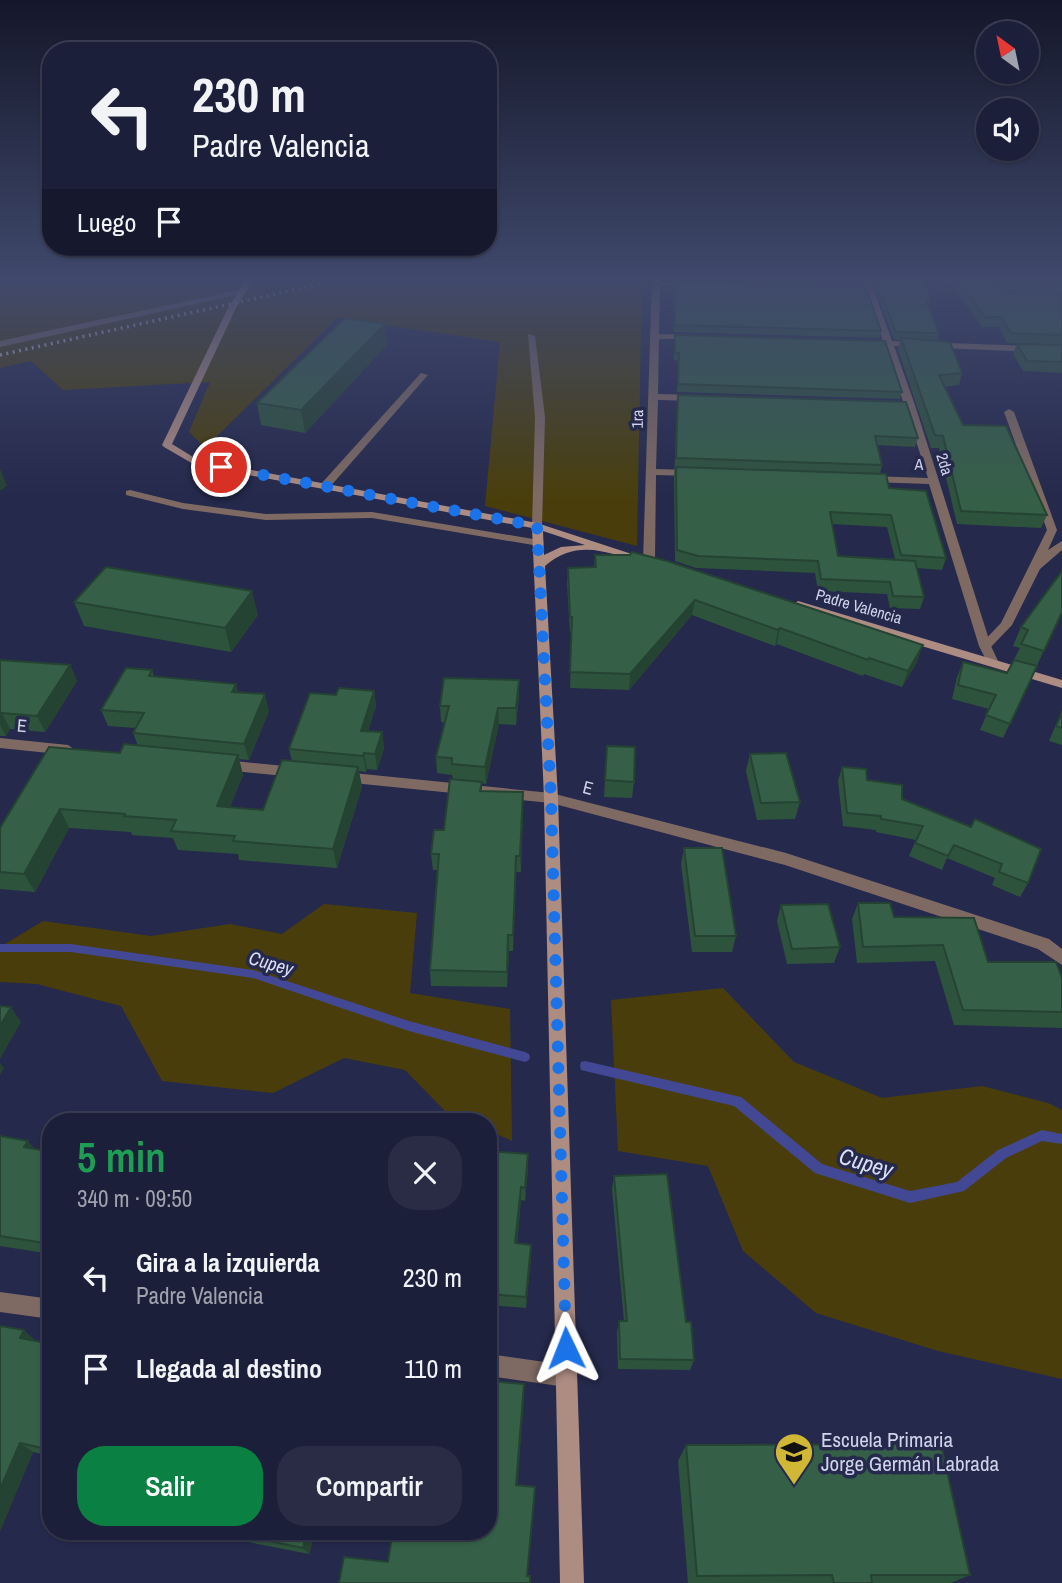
<!DOCTYPE html>
<html lang="es">
<meta charset="utf-8">
<style>
:root{--surface:#1c1f39;--page:#292c44;--text:#f1f3f6;--muted:#a0a2ae;--line:#3a3d53;--accent:#0b8043}
body{margin:0;font-family:"Archivo Narrow",sans-serif;background:var(--page);color:var(--text);height:100vh;display:flex;flex-direction:column;font-size:26px;white-space:nowrap}
*{box-sizing:border-box;margin:0}
p{font-size:23px;color:var(--muted)}
.icon{flex:none;width:38px;height:38px;fill:none;stroke:currentColor;stroke-width:2;stroke-linecap:round;stroke-linejoin:round}
.map{position:relative;flex:1;overflow:hidden}
.sheet{position:absolute;left:42px;top:1113px;width:455px;height:427px;display:flex;flex-direction:column;background:var(--surface);border-radius:28px;box-shadow:0 2px 5px #0004,0 0 0 2px var(--line)}
.sheet>*{flex:none}
.hud{position:absolute;left:42px;top:42px;width:455px;height:214px;border-radius:28px;box-shadow:0 2px 5px #0004,0 0 0 2px var(--line);background:#1c1f39;color:var(--text);overflow:hidden}
.needle{width:46px;rotate:327deg}
.tools{position:absolute;left:976px;top:21px;display:grid;gap:14px}
.tools a{display:grid;place-items:center;width:63px;height:63px;border-radius:50%;background:var(--surface);box-shadow:0 2px 5px #0004,0 0 0 2px var(--line);font-size:35px}
.pin{position:absolute;display:grid;place-items:center;width:60px;height:60px;color:#fff;margin:-30px;border:4px solid #fff;border-radius:50%;box-shadow:0 2px 7px #0007}
.me{position:absolute;width:77px;margin:-38px;rotate:358deg;stroke-linejoin:round;filter:drop-shadow(0 0 5px #0008)}
.turn{display:flex;align-items:center;gap:24px;height:147px;padding:0 35px;font-size:32px}
.turn .icon{width:91px;height:91px;stroke-width:2.5}
.turn b{display:block;font-size:49px;line-height:60px}
.then{display:flex;align-items:center;height:66px;padding:0 35px;background:#0003;gap:14px;font-size:26px}
.round{display:grid;place-items:center;flex:none;width:74px;height:74px;border-radius:28px;background:var(--page)}
.overview{display:flex;align-items:center;justify-content:space-between;height:119px;padding:0 35px}
h1{font-size:42px;font-weight:600;line-height:52px;color:#1e9e55}
.action{display:flex;gap:14px;margin-top:auto;padding:14px 35px}
.action a{flex:1;height:80px;border-radius:28px;background:var(--accent);color:#fff;font-size:28px;font-weight:600;line-height:80px;text-align:center}
.action a+a{background:var(--page);color:var(--text)}
ul{padding:0;list-style:none}
li{display:flex;align-items:center;gap:21px;height:91px;padding:0 35px}
li div{flex:1}
li b{display:block;font-size:26px}
li em{font-style:normal}
.map>svg:first-child{display:block}
.green{fill:#493e0b}
.lines{fill:none;stroke-linecap:round;stroke-linejoin:round}
.stream{fill:#434895;fill-rule:evenodd}
.lane{fill:#7f6a63;fill-rule:evenodd}
.street{fill:#7f6a63;fill-rule:evenodd}
.secondary{fill:#ad8c82;fill-rule:evenodd}
.rail{stroke:#bdc1da;stroke-width:3.5;stroke-dasharray:2 4.5;stroke-linecap:butt}
.wall{fill:#2e533d;fill-rule:evenodd}
.shaded-wall{fill:#254332}
.building{fill:#356047;stroke:#254332;stroke-width:2}
.route{stroke:#1a73e8;stroke-width:12;stroke-dasharray:0 21.6}
.labels{text-anchor:middle;stroke-width:7;stroke-linejoin:round;paint-order:stroke}
.far-street-label{font-size:16px;fill:#d0d4eb;stroke:#25294c}
.street-label{font-size:18px;fill:#d0d4eb;stroke:#25294c}
.water-label{font-size:19px;font-style:italic;fill:#dbdff6;stroke:#25294c}
.near-poi-label{font-size:21px;fill:#d0d4eb;stroke:#25294c;text-anchor:start}
.near-water-label{font-size:23px;font-style:italic;fill:#dbdff6;stroke:#25294c}
</style>
<div class="map">
<svg width="1062" height="1583" viewBox="0 0 1062 1583">
<rect width="100%" height="100%" fill="#25294c"/>
<g class="green">
<path d="M0 277H259L258 280 273 277H642L637 546 485 506 500 342 337 318 205 448 189 432 210 382 63 390 31 361 0 368Z"/>
<path d="M324 904 417 913 410 993 510 1009 512 1141 488 1130V1122H469L445 1111 405 1070 344 1058 273 1093 162 1081 121 1006 37 984 0 982V947L43 921 151 936 230 924 282 934Z"/>
<path d="M723 988 794 1062 882 1098 982 1086 1048 1103 1062 1110V1379L938 1351 816 1313 743 1251 708 1166 618 1151 611 1000Z"/>
</g>
<g class="lines">
<g class="stream">
<path d="M0 944H71L253 970 409 1021 525 1052 529 1054 530 1057 529 1060 525 1062 409 1031 253 978 71 952H0Z"/>
<path d="M585 1061 741 1097 822 1164 910 1191 957 1182 998 1150 1042 1130 1062 1134V1144L1042 1141 1006 1158 964 1191 910 1203 815 1173 734 1106 585 1071 581 1070 580 1066 581 1062Z"/>
</g>
<g class="lane">
<path d="M528 334 535 336 545 417 542 526 537 529 532 526 535 417Z"/>
<path d="M421 373 428 375 329 488H321V484Z"/>
<path d="M1009 409 1014 412 1057 530 1048 550 1062 541V550L1040 569 1012 625 989 649 985 650 979 646 1001 623 1047 530 1004 412Z"/>
<path d="M130 490 183 503 266 514 372 512 539 540 544 543 539 546 372 518 266 520 183 509 126 495V491Z"/>
</g>
<g class="street">
<path d="M652 277H660V282L693 283 697 285 693 287 660 286 659 334 692 335 696 337 692 339H659L658 394 697 395 702 398 697 401 658 400 656 469 692 470 697 473 692 476 656 475 655 561 649 564 643 561Z"/>
<path d="M861 277H869L892 341 1062 347V353L894 346 915 405 991 646 998 661 996 664H988L979 646 929 484 870 482 865 479 870 476 928 478 885 346H869L865 343 869 340 883 341Z"/>
<path d="M243 289 247 291 246 293 0 347V341Z"/>
<path d="M0 738 68 745 75 750 68 755 0 748Z"/>
<path d="M224 760 295 767 302 772 295 777 224 770 217 765Z"/>
<path d="M343 772 551 793 786 853 1049 939 1062 949V965L1038 949 785 865 551 803 343 782 336 777Z"/>
<path d="M0 1292 51 1299V1319L0 1312Z"/>
<path d="M488 1354 566 1365 574 1368 577 1376 574 1384 566 1387 488 1376Z"/>
</g>
<g class="secondary">
<path d="M247 277H255L236 308 172 444 198 460 537 523 653 561 647 564C610 554 579 537 545 566L558 798 584 1583H560L544 798 532 528 195 465 164 447 162 445 228 308ZM543 531 585 545 561 547 544 555Z"/>
<path d="M798 601 1062 680V688L794 608 792 605Z"/>
</g>
<path class="rail" d="M0 355 352 277"/>
</g>
<g class="wall">
<path d="M674 277H863V278L861 285 674 280Z"/>
<path d="M870 277H922L931 300 929 307 939 333 937 341 962 373 959 385 944 387 963 425 1047 515 1041 528 957 524 939 448H931L898 350 900 340 894 339Z"/>
<path d="M946 277H1062V345L1007 343 999 327H982Z"/>
<path d="M675 282 881 331 879 338 674 332Z"/>
<path d="M385 324 387 345 305 433 261 425 257 403Z"/>
<path d="M675 335 902 392 900 399 677 392 678 361 674 360Z"/>
<path d="M1017 344 1062 345V373L1023 371 1013 354Z"/>
<path d="M678 395 918 438 915 447 877 445 882 465 880 473 889 488 946 558 942 570 917 568 924 597 920 609 890 608 887 594 818 591 815 573 696 568 675 561 674 478ZM832 524 887 527 895 559 838 556Z"/>
<path d="M595 555 917 662 902 687 864 674 863 676 777 644 775 646 692 615 629 690 570 688 572 633H570L567 583 568 568 594 567Z"/>
<path d="M74 602 258 615 231 652 84 626Z"/>
<path d="M1062 612 1003 738 980 730 989 709 952 699 957 677 963 662 1007 673 1020 648 1013 646 1021 627Z"/>
<path d="M0 660 70 665 77 681 45 732 10 729 6 736H0Z"/>
<path d="M152 670 154 676 238 692 269 711 249 760 239 759 243 775 230 807 263 810 292 761 289 749 336 695 374 691 376 706 368 731 382 732 384 748 377 770 367 769 366 772 359 771 362 787 337 868 239 860 238 854 178 850 173 838 132 835 131 832 69 828 35 892 0 889V828L120 753 138 746 133 733 135 728 108 726 101 710Z"/>
<path d="M519 680V696L516 725 499 724 486 784 482 783V791L523 808 521 872H516L513 951H509L507 987 431 986 430 970 437 870H433L431 854 444 830 453 779 452 775 437 773 436 757 445 723 441 722 440 706Z"/>
<path d="M1062 710V745L1049 741Z"/>
<path d="M607 746 634 782 632 798 604 797Z"/>
<path d="M750 754 800 802 795 819 757 820 746 771Z"/>
<path d="M842 767 902 799 971 827 1028 883 1020 897 992 885 995 878 947 858 942 870 909 856 916 840 876 832V830L843 826 838 781Z"/>
<path d="M684 848 736 936 732 952H692L681 864Z"/>
<path d="M858 903 894 917 988 962 1062 978V1028L954 1025 935 961 857 963 852 919Z"/>
<path d="M781 905 840 947 834 963 787 964 777 921Z"/>
<path d="M0 1136 28 1141 34 1149 51 1152V1254L0 1246Z"/>
<path d="M488 1151 528 1154V1168L525 1201 521 1200 517 1243 531 1257 526 1308 488 1305Z"/>
<path d="M614 1176 686 1322 694 1360 690 1370 618 1369 617 1332 619 1321H624L612 1189Z"/>
<path d="M36 1341 51 1344V1456L33 1452 0 1531Z"/>
<path d="M686 1445 970 1575 951 1583H688L678 1461Z"/>
<path d="M315 1531 309 1554 248 1542 240 1535Z"/>
</g>
<g class="shaded-wall">
<path d="M385 324 387 345 305 433 301 410Z"/>
<path d="M0 469 7 486 0 491Z"/>
<path d="M252 591 258 615 231 652 225 628Z"/>
<path d="M695 600 692 615 629 690 630 674Z"/>
<path d="M780 628 777 644 775 646 778 630Z"/>
<path d="M923 645 917 662 902 687 908 671Z"/>
<path d="M70 665 77 681 45 732 37 716Z"/>
<path d="M519 680V696L516 725V708Z"/>
<path d="M236 684 240 700 232 692Z"/>
<path d="M374 691 376 706 363 746 361 731Z"/>
<path d="M265 694 269 711 249 760 244 744Z"/>
<path d="M498 708 499 724 486 784 485 767Z"/>
<path d="M2 713 10 729 6 736 0 725V716Z"/>
<path d="M382 732 384 748 377 770 375 754Z"/>
<path d="M364 753 367 769 366 772 363 756Z"/>
<path d="M238 755 243 775 223 825 217 806Z"/>
<path d="M358 767 362 787 337 868 333 849Z"/>
<path d="M523 792V808L521 872 520 856Z"/>
<path d="M60 809 69 828 35 892 24 874Z"/>
<path d="M516 856V872L513 951V935Z"/>
<path d="M508 935 509 951 507 987V972Z"/>
<path d="M11 1007 21 1022 0 1059V1026Z"/>
<path d="M0 1063 4 1068 0 1075Z"/>
<path d="M28 1141 38 1154 24 1147Z"/>
<path d="M528 1154V1168L525 1201V1188Z"/>
<path d="M521 1187V1200L516 1256 515 1243Z"/>
<path d="M531 1245V1257L526 1308V1297Z"/>
<path d="M24 1330 36 1341 20 1338Z"/>
<path d="M524 1384V1397L517 1495 516 1485Z"/>
<path d="M20 1443 33 1452 0 1531V1489Z"/>
<path d="M307 1531H315L309 1554 303 1548Z"/>
</g>
<g class="building">
<path d="M875 277H922L931 300H926L939 333 896 332Z"/>
<path d="M956 277H1062V285L998 282 995 288 998 291 1062 294V335L1011 333 1002 317H985Z"/>
<path d="M675 282 866 288 881 331 675 325Z"/>
<path d="M345 318 385 324 301 410 257 403Z"/>
<path d="M675 335 885 341 902 392 678 384 679 353H675Z"/>
<path d="M901 338 950 342 962 373 939 375 963 425 1006 426 1047 515 961 511 943 436 935 435Z"/>
<path d="M1017 344 1062 345V362L1027 361Z"/>
<path d="M678 395 906 402 918 438 875 436 882 465 676 458Z"/>
<path d="M676 467 886 474 889 488 926 491 946 558 901 555 891 515 830 512 838 556 915 561 924 597 893 596 890 582 821 579 818 561 698 556 677 550Z"/>
<path d="M632 552 667 561 923 645 908 671 869 658 868 660 780 628 778 630 695 600 630 674 570 672 572 617H570L568 568 596 567 595 555H630Z"/>
<path d="M106 567 252 591 225 628 74 602Z"/>
<path d="M1062 571V612L1044 651 1021 644 1028 630 1021 627Z"/>
<path d="M0 660 70 665 37 716 2 713 0 716Z"/>
<path d="M1014 660 1037 666 1010 724 986 715 996 695 958 685 963 662 1007 673Z"/>
<path d="M126 668 152 670 149 676 236 684 232 692 265 694 244 744 133 733 144 713 101 710Z"/>
<path d="M444 678 519 680 516 708H498L485 767 452 764V758L436 757 449 706H440Z"/>
<path d="M339 688 374 691 361 731 382 732 375 754 364 753 363 756 289 749 310 693 336 695Z"/>
<path d="M1062 713V728L1056 726Z"/>
<path d="M124 744 238 755 217 806 263 810 282 760 358 767 333 849 233 841 235 836 171 831 176 820 124 816 125 814 60 809 24 874 0 872V828L49 747 120 753Z"/>
<path d="M607 746 635 747 634 782 605 780Z"/>
<path d="M786 753 800 802 761 803 750 754Z"/>
<path d="M842 767 866 769 867 780 902 785V799L971 827 975 819 1041 849 1028 883 999 872 1002 864 954 845 948 856 915 843 923 826 881 819V816L847 813Z"/>
<path d="M450 779 482 782 480 791 523 792 520 856H516L513 935H508L507 972 430 970 439 854H431L434 830H444Z"/>
<path d="M684 848H722L736 936H695Z"/>
<path d="M858 903H890L894 917 974 918 988 962H1056L1062 978V1012L963 1010 943 945 863 947Z"/>
<path d="M828 904 840 947 792 949 781 905Z"/>
<path d="M0 1006 11 1007 0 1026Z"/>
<path d="M0 1136 28 1141 24 1147 51 1152V1244L0 1236Z"/>
<path d="M488 1151 528 1154 525 1188 521 1187 515 1243 531 1245 526 1297 488 1294Z"/>
<path d="M667 1174 686 1322H691L694 1360 620 1359 619 1321H627L614 1176Z"/>
<path d="M0 1326 24 1330 20 1338 51 1344V1450L20 1443 0 1489Z"/>
<path d="M488 1381 524 1384 516 1485 535 1487 527 1576H530V1583H339L344 1557 388 1562 393 1531H488Z"/>
<path d="M941 1444 970 1575H871L872 1583H834L832 1575 697 1576 686 1445Z"/>
<path d="M241 1531H307L303 1548 240 1535Z"/>
</g>
<linearGradient id="sky" x2="0" y2="1"><stop stop-color="#14172a"/><stop offset="0.56" stop-color="#40496c"/><stop offset="1" stop-color="#40496c" stop-opacity="0"/></linearGradient>
<rect width="1062" height="499" fill="url(#sky)"/>
<g class="lines">
<path class="route" d="M221 467 537 526 551 798 566 1348"/>
</g>
<defs>
<g id="school-pin" transform="scale(2.0125)"><path d="M0 17L-7.5 6A9.5 9.5 0 1 1 7.5 6Z" fill="#d1b736" stroke="#25294c"/><path d="M0-5L7-2L0 1L-7-2ZM-4 1L0 2.5L4 1V4Q0 6-4 4Z" fill="#111"/></g>
</defs>
<g fill-rule="evenodd">
<use href="#school-pin" x="794" y="1452"/>
</g>
<g class="labels">
<g class="far-street-label">
<text transform="translate(637 419) rotate(-89)" y="6">1ra</text>
<text transform="translate(919 464) rotate(2)" y="6">A</text>
<text transform="translate(945 464) rotate(73)" y="6">2da</text>
<text transform="translate(859 606) rotate(16)" y="6">Padre Valencia</text>
</g>
<g class="street-label">
<text transform="translate(22 726) rotate(5)" y="6">E</text>
<text transform="translate(588 788) rotate(14)" y="6">E</text>
</g>
<g class="water-label">
<text transform="translate(271 963) rotate(16)" y="7">Cupey</text>
</g>
<g class="near-poi-label">
<text x="821" y="1447">Escuela Primaria<tspan x="821" dy="24">Jorge Germán Labrada</tspan></text>
</g>
<g class="near-water-label">
<text transform="translate(866 1163) rotate(17)" y="8">Cupey</text>
</g>
</g>
</svg>
<div class="tools">
<a><svg class="needle" viewBox="-14 -14 28 28"><path d="M0-13l5 13h-10z" fill="#e53935"/><path d="M0 13l5-13h-10z" fill="#a0a2ae"/></svg></a>
<a><svg class="icon" aria-label="sound" viewBox="0 0 24 24"><path d="M4 9h4l5-4v14l-5-4H4zM17 9q2 3 0 6"/></svg></a>
</div>
<div class="pin" style="left:221px;top:467px;background:#d93025"><svg class="icon" aria-label="arrive" viewBox="0 0 24 24"><path d="M6 21V4h12l-3 4 3 4H6"/></svg></div>
<svg class="me" style="left:566px;top:1348px" viewBox="-20 -20 40 40"><path d="M0-17L14 15 0 8-14 15z" fill="#1a73e8" stroke="#fff" stroke-width="4"/></svg>
<div class="hud">
<div class="turn"><svg class="icon" aria-label="left" viewBox="0 0 24 24"><path d="M17 20v-9H6M10 6l-5 5 5 5"/></svg><div><b>230 m</b>Padre Valencia</div></div>
<div class="then">Luego<svg class="icon" aria-label="arrive" viewBox="0 0 24 24"><path d="M6 21V4h12l-3 4 3 4H6"/></svg></div>
</div>
<section class="sheet">
<div class="overview"><div><h1>5 min</h1><p>340 m · 09:50</p></div><a class="round"><svg class="icon" aria-label="close" viewBox="0 0 24 24"><path d="M6 6l12 12M18 6L6 18"/></svg></a></div>
<ul>
<li><svg class="icon" aria-label="left" viewBox="0 0 24 24"><path d="M17 20v-9H6M10 6l-5 5 5 5"/></svg><div><b>Gira a la izquierda</b><p>Padre Valencia</p></div><em>230 m</em></li>
<li><svg class="icon" aria-label="arrive" viewBox="0 0 24 24"><path d="M6 21V4h12l-3 4 3 4H6"/></svg><div><b>Llegada al destino</b></div><em>110 m</em></li>
</ul>
<div class="action"><a>Salir</a><a>Compartir</a></div>
</section>
</div>
